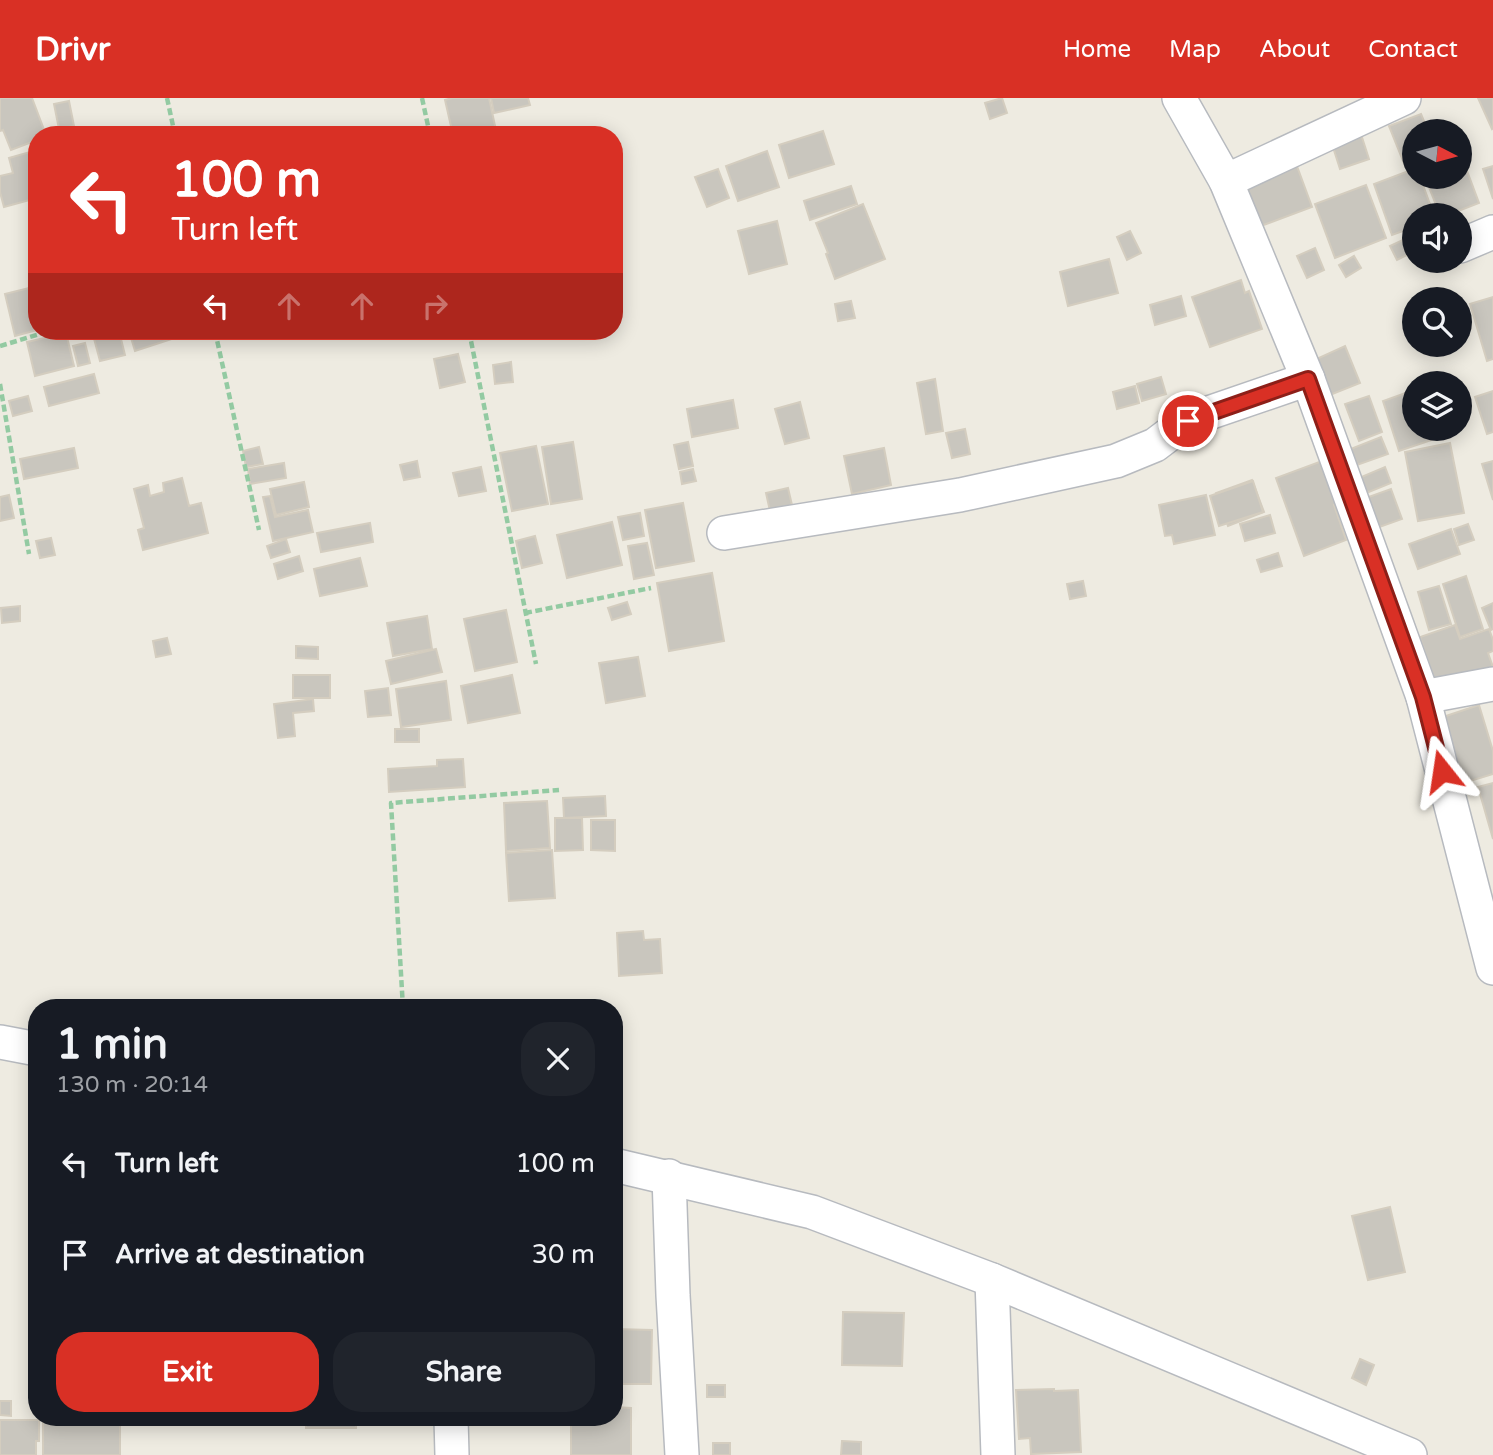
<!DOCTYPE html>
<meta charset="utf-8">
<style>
:root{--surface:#171b24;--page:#20242c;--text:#f1f3f6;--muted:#9ea1a6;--accent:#d93025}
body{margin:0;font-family:"Varela Round",sans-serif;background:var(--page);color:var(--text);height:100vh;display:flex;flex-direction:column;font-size:26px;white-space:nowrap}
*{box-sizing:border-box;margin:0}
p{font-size:23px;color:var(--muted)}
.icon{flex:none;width:38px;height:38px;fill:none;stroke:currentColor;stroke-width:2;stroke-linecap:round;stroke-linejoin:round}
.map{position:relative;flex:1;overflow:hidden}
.panel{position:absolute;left:28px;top:901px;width:595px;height:427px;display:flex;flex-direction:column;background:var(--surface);border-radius:28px;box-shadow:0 4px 18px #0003}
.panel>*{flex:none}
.banner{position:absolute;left:28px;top:28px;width:595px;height:214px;border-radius:28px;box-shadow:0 4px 18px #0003;background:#d93025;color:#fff;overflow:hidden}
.needle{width:46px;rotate:96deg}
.tools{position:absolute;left:1402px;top:21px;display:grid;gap:14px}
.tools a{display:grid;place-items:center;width:70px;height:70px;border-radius:50%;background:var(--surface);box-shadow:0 4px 18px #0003;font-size:35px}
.pin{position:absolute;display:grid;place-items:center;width:60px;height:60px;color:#fff;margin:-30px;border:4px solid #fff;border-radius:50%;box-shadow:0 2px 7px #0007}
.me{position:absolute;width:77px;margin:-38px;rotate:345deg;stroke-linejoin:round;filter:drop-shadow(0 0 5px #0008)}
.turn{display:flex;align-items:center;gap:24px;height:147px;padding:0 28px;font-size:32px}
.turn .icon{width:91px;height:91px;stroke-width:2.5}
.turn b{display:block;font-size:49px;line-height:60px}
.lanes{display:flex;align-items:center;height:66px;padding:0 28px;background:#0003;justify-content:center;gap:35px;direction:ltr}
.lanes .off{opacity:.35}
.round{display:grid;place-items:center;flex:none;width:74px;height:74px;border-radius:28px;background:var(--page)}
.overview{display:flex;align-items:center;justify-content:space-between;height:119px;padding:0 28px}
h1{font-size:42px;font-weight:700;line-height:52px}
.cta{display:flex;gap:14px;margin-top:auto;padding:14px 28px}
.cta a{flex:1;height:80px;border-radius:28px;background:var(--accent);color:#fff;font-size:28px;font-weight:700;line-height:80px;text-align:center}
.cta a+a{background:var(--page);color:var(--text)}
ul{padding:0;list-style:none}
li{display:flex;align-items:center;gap:21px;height:91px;padding:0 28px}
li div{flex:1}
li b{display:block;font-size:26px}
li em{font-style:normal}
header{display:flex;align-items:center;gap:42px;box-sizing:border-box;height:98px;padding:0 35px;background:var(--accent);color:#fff}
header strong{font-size:33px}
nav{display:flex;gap:38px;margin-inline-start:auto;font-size:24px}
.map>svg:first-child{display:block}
.building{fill:#c9c6be;stroke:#d4cdbf;stroke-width:2}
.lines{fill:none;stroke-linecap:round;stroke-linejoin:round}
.minor-casing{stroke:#b7babf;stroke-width:36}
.path{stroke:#93caa2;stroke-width:4.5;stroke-dasharray:7 3.5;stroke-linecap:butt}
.minor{stroke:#fff;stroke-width:33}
.route-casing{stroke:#8d1f18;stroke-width:18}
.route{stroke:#d93025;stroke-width:12}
</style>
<header>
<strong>Drivr</strong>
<nav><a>Home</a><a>Map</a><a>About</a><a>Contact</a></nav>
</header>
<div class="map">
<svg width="1493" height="1357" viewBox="0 0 1493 1357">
<rect width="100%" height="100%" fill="#eeebe1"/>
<g class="building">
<path d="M0 0H32L46 37H37V42L11 52 3 32 0 33Z"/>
<path d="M452 0H489L497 37H453L445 2Z"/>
<path d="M491 0H528L530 7 494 15Z"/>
<path d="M1002 0 1007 15 990 21 985 5Z"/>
<path d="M1478 0H1493V30L1492 31Z"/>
<path d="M69 3 74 28 59 31 54 6Z"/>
<path d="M1421 16 1428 33H1414V64L1405 68 1389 28Z"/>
<path d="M823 33 834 66 789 80 779 47Z"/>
<path d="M1360 33 1369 61 1340 71 1331 43Z"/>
<path d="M37 52V100L4 109 0 94V78L13 75 9 60Z"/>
<path d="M767 53 779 89 738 103 726 68Z"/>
<path d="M1460 54 1479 105 1448 117H1440L1425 79H1460Z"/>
<path d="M1294 60 1312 109 1261 128 1243 79Z"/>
<path d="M1493 68V101L1483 71Z"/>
<path d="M718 71 729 100 707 109 695 79Z"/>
<path d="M1414 71V79H1420L1434 117H1414V129L1392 137 1374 86Z"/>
<path d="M1366 87 1386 140 1335 160 1315 106Z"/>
<path d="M851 88 857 106 810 122 804 103Z"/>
<path d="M863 106 885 161 835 181 826 156 828 155 816 125Z"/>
<path d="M777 123 787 166 749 176 738 133Z"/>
<path d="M1130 133 1141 155 1127 162 1117 139Z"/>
<path d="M1407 140 1413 154 1397 162 1390 148Z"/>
<path d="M1315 150 1324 172 1307 180 1297 158Z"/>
<path d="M1354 158 1361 170 1346 179 1339 167Z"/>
<path d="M1109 161 1118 195 1068 208 1060 174Z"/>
<path d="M1241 182 1245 195 1249 193 1262 231 1210 249 1192 199Z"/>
<path d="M37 188V232L15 238 5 196Z"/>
<path d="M1181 198 1186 218 1155 227 1150 207Z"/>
<path d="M1493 199V261L1487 263 1470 206Z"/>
<path d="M851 203 855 220 838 223 835 206Z"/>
<path d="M92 233H119L125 257 100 263Z"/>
<path d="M129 233H196L135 253Z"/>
<path d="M66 235 74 268 35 278 27 244Z"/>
<path d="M85 245 90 265 78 268 73 248Z"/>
<path d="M1345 248 1360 285 1325 299 1310 264Z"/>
<path d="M458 256 465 284 440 290 434 261Z"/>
<path d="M511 264 513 284 495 286 493 267Z"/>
<path d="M94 276 99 295 49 308 44 289Z"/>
<path d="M1161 279 1166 296 1142 303 1137 286Z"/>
<path d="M935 281 943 333 926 336 917 285Z"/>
<path d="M1135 288 1139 305 1117 311 1113 294Z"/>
<path d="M1414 292V331H1448L1449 336 1399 353 1383 303Z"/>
<path d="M1493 293V334L1487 336 1475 299Z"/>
<path d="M28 298 32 313 13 318 9 303Z"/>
<path d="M1369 298 1382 334 1359 343 1345 306Z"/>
<path d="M733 302 738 330 692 339 687 311Z"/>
<path d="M800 304 809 340 785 346 775 311Z"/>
<path d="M965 331 970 356 952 360 946 335Z"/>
<path d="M1381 339 1388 356 1354 368 1348 352Z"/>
<path d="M573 344 582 401 551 406 542 349Z"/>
<path d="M688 344 693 368 679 371 674 347Z"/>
<path d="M1450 345 1464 415 1418 423 1405 354Z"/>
<path d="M536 348 548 406 512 413 500 355Z"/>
<path d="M259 349 263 366 246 369 243 353Z"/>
<path d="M74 350 78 370 24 381 20 361Z"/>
<path d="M884 350 891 387 852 396 844 358Z"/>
<path d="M417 363 420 379 404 382 400 367Z"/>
<path d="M1322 363 1337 406 1334 407 1346 442 1304 458 1276 380Z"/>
<path d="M1493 363V402L1482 366Z"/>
<path d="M284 365 286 380 250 386 248 371Z"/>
<path d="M481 369 486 393 459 398 453 375Z"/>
<path d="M1385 369 1391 385 1359 398 1352 383Z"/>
<path d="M693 371 696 383 682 386 680 374Z"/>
<path d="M182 380 189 408 201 405 208 435 143 452 138 432 144 430 134 391 148 387 150 398 164 394 163 385Z"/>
<path d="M1252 382 1264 414 1228 428 1216 395Z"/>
<path d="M1253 383 1263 414 1219 428 1210 398Z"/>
<path d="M304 384 309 409 276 417 270 391Z"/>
<path d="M788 390 792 407 770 413 766 395Z"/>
<path d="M1391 391 1402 421 1371 432 1360 402Z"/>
<path d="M9 397 14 420 0 423V399Z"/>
<path d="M1206 397 1215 437 1174 446 1172 437 1165 438 1159 407Z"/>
<path d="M270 398 275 419 308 412 313 434 273 443 263 399Z"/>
<path d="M683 405 694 463 656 470 645 412Z"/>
<path d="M640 415 644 438 623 442 618 419Z"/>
<path d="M1270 417 1275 435 1245 443 1240 426Z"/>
<path d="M612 424 622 467 567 480 557 437Z"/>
<path d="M370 425 373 444 321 454 317 435Z"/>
<path d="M1468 426 1474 442 1459 447 1454 431Z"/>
<path d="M1451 431 1460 456 1418 471 1409 446Z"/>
<path d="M535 438 542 465 522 470 516 443Z"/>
<path d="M51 440 55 457 40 460 36 443Z"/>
<path d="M286 441 290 454 271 460 267 448Z"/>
<path d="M647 445 654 477 634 481 628 448Z"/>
<path d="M1278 455 1282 468 1261 474 1257 462Z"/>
<path d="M299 458 303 473 278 481 274 466Z"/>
<path d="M360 460 367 488 320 498 314 471Z"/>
<path d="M712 475 724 543 669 553 657 485Z"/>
<path d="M1466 478 1483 531 1460 539 1443 486Z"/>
<path d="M1083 483 1086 498 1070 501 1067 486Z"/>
<path d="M1439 488 1451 526 1429 532 1418 494Z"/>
<path d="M627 504 631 516 612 522 608 510Z"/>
<path d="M1493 505V531L1491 532 1482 510Z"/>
<path d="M20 508V523L2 525 1 510Z"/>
<path d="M506 512 517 564 475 573 464 521Z"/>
<path d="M427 518 432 551 393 558 387 525Z"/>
<path d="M1455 527 1460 541 1489 531 1493 542V553L1488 555 1493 569 1436 587 1420 539Z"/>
<path d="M167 540 171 556 156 559 153 543Z"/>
<path d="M296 548 318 549V561L296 560Z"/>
<path d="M436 551 442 574 391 586 386 563Z"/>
<path d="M638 559 645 598 606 605 599 565Z"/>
<rect x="293" y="577" width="37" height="23"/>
<path d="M512 577 520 615 468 625 461 588Z"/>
<path d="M446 583 451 622 401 629 396 591Z"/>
<path d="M388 590 391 617 368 619 365 593Z"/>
<path d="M313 601 314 613 293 615 295 638 278 640 274 606Z"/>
<path d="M1479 607 1493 653V676L1457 687 1437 621Z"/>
<rect x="395" y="631" width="24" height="13"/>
<path d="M463 661 465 689 389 694 388 671 437 668V662Z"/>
<path d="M1493 685V741L1478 689Z"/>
<path d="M605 698 606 718 564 720 563 700Z"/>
<path d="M547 703 550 750 506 753 504 705Z"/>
<path d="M555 720H582L583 752 555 753Z"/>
<path d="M591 722H615V753L591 752Z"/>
<path d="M552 752 555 800 509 803 506 755Z"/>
<path d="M643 833 644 842 660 841 662 875 619 878 617 835Z"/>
<path d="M1390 1109 1405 1174 1368 1182 1352 1118Z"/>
<path d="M843 1214 904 1215 902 1268 842 1267Z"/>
<path d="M614 1231 652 1232 651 1286H614Z"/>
<path d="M1360 1261 1374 1267 1366 1287 1352 1280Z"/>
<rect x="707" y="1287" width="18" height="12"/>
<path d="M1054 1291V1293L1078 1292 1081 1354 1031 1356 1030 1340 1019 1341 1016 1292Z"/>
<path d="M0 1303H11V1318L0 1317Z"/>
<path d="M614 1309 631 1310V1357H571V1320H614Z"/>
<rect x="306" y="1320" width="50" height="10"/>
<path d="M0 1322H39V1343H36V1357H0Z"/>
<rect x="43" y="1322" width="77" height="35"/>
<path d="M842 1343 861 1344V1357H841Z"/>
<rect x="713" y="1345" width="17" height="12"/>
</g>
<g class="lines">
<g class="minor-casing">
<g id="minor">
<path d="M1179 0 1226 83 1308 281 1423 599 1493 870"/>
<path d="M1226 83 1404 0"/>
<path d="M1460 148 1493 134"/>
<path d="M724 435 960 397 1116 363 1155 347 1188 322 1308 281"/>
<path d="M1423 599 1493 586"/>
<path d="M0 944 37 951"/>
<path d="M614 1067 812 1114 992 1182 1410 1357"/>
<path d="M669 1078 673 1197 682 1357"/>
<path d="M992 1182 998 1357"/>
<path d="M451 1320 452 1357"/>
</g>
</g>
<g class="path">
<path d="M167 0 175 37"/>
<path d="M422 0 430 37"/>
<path d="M215 233 259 432"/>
<path d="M469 233 536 566"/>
<path d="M0 248 50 233"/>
<path d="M0 286 29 456"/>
<path d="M525 515 651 490"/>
<path d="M403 910 391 705 559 692"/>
</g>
<use href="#minor" class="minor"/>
</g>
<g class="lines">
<g class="route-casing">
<path id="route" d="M1188 323 1308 281 1423 599 1442 673"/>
</g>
<use href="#route" class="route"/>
</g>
</svg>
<div class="tools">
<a><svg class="needle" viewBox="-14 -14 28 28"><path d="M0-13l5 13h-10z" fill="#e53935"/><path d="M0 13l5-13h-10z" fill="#9ea1a6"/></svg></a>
<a><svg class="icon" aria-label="sound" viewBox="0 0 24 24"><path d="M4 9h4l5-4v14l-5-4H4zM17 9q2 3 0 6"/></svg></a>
<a><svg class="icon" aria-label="search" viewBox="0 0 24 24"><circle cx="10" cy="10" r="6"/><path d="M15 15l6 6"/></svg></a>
<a><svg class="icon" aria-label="layers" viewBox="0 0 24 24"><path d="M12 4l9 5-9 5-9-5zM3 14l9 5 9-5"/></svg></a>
</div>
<div class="pin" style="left:1188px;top:323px;background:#d93025"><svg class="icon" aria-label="arrive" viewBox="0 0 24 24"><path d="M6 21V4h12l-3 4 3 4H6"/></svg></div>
<svg class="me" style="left:1442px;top:673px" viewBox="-20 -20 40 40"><path d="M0-17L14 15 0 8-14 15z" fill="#d93025" stroke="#fff" stroke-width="4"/></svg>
<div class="banner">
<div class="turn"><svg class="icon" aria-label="left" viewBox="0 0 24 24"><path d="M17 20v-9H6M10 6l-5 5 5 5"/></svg><div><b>100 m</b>Turn left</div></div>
<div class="lanes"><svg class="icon" aria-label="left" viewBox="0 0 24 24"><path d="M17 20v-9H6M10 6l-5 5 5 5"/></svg><svg class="icon off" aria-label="ahead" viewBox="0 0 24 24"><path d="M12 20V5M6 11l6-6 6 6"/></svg><svg class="icon off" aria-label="ahead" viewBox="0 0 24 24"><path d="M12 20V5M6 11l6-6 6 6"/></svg><svg class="icon off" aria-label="right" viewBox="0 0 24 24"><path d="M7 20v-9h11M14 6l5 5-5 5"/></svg></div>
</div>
<section class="panel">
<div class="overview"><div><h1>1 min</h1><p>130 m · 20:14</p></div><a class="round"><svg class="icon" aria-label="close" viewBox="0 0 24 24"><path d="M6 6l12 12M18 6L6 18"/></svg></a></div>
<ul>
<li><svg class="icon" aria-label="left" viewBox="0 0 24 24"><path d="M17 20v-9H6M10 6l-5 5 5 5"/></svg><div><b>Turn left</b></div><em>100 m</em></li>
<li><svg class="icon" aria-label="arrive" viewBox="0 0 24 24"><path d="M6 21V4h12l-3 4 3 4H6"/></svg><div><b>Arrive at destination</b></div><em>30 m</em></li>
</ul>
<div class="cta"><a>Exit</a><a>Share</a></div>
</section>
</div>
